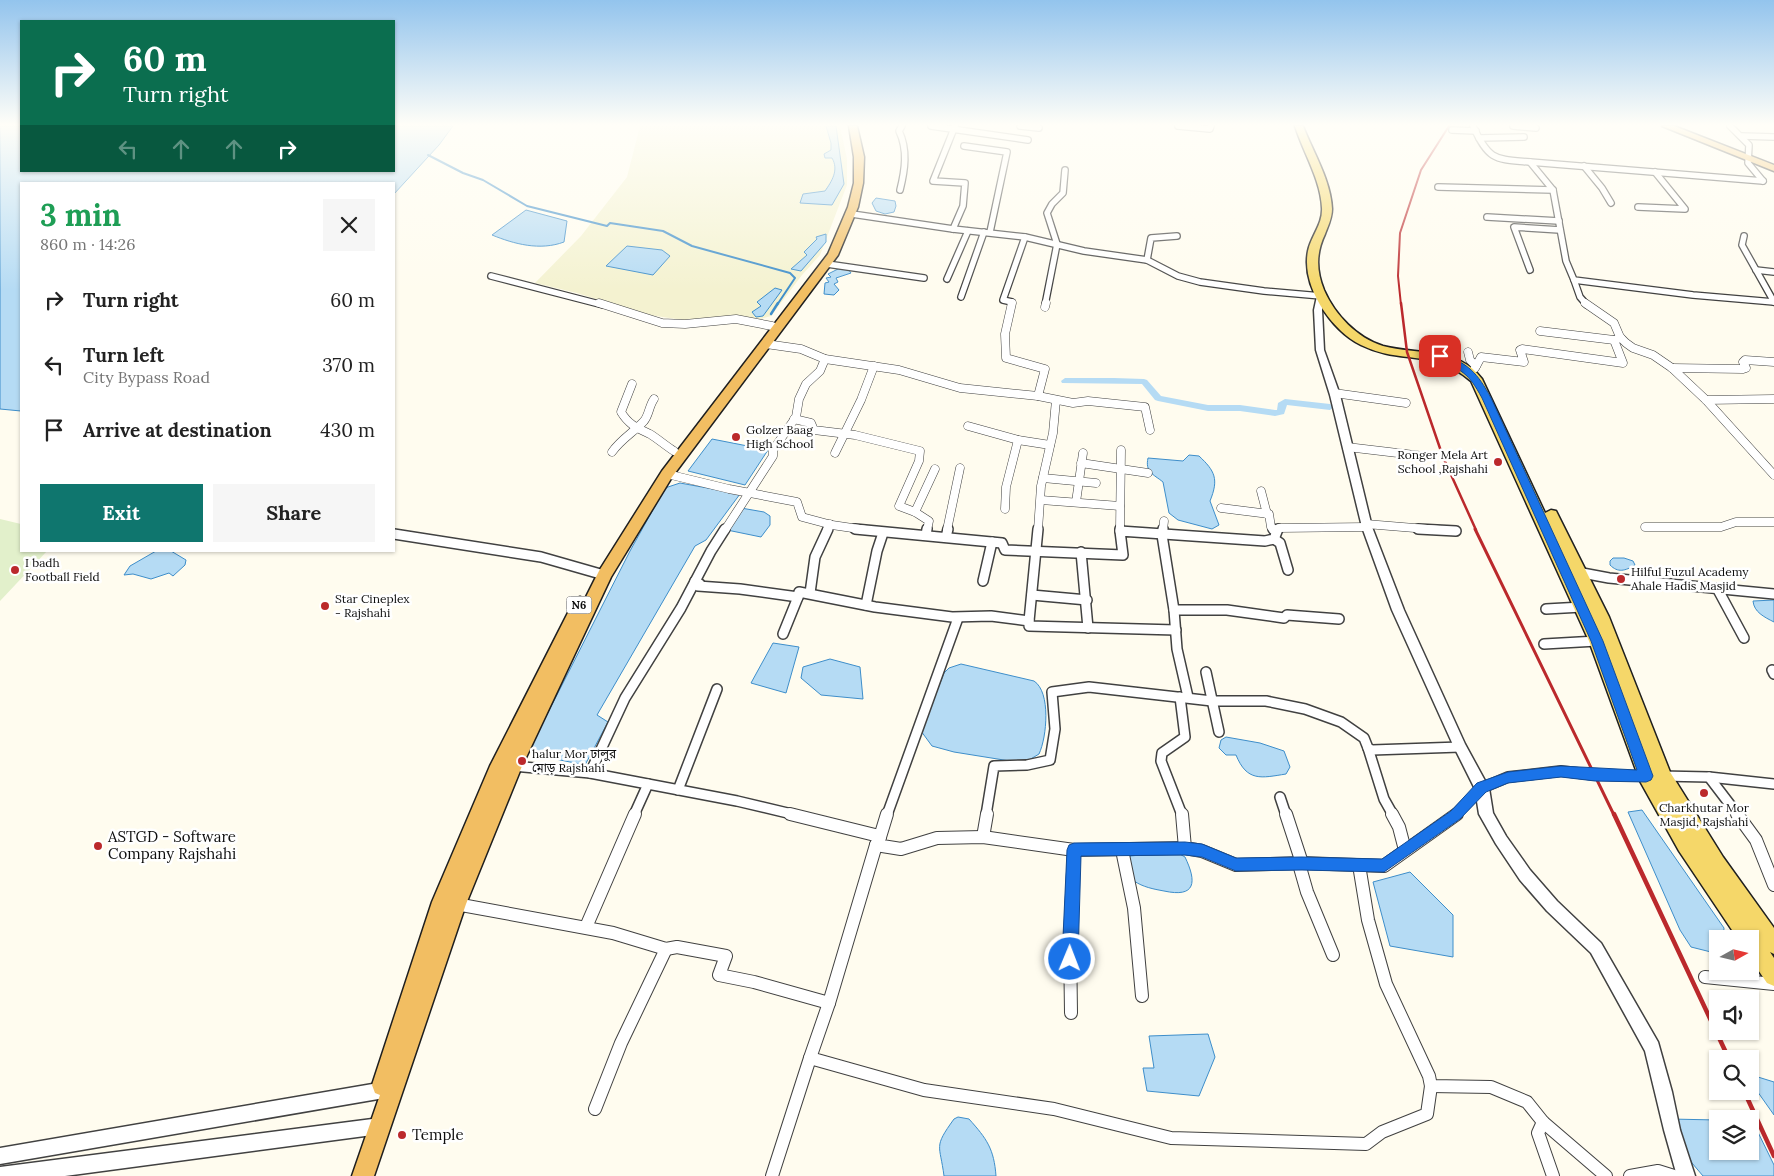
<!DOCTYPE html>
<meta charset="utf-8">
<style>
:root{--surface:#fff;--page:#f6f6f6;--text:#222;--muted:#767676;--accent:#0f766e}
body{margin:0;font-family:Lora,"Noto Sans Bengali",serif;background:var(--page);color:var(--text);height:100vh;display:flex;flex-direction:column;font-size:19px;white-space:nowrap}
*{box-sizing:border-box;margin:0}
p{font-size:16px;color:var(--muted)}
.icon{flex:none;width:28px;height:28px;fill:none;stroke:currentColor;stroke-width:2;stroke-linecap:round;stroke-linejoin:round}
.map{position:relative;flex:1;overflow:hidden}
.sheet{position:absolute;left:20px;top:182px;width:375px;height:370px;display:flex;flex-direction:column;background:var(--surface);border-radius:0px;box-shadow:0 1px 4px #0004}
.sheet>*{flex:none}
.banner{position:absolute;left:20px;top:20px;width:375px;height:152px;border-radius:0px;box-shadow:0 1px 4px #0004;background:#0b6e4f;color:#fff;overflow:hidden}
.needle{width:32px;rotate:82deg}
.controls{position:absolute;left:1709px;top:930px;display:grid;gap:10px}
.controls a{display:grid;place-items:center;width:50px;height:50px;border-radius:0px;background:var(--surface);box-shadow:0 1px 4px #0004;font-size:25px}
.pin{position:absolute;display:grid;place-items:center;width:42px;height:42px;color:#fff;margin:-21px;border-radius:10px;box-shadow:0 2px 8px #0006}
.me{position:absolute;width:55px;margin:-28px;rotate:1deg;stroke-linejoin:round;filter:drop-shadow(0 0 4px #0008)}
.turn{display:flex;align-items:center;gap:18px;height:105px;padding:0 20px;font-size:22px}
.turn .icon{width:65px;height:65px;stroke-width:2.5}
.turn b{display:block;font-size:35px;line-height:42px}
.lanes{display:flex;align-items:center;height:48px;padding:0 20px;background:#0003;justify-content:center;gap:25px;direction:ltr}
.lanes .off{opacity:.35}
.round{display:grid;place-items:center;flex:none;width:52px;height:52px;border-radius:0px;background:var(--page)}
.overview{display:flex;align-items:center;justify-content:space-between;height:85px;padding:0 20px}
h1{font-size:30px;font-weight:800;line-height:38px;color:#1e9e55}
.button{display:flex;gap:10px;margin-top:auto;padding:10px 20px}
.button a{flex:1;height:58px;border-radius:0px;background:var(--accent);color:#fff;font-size:20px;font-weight:800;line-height:58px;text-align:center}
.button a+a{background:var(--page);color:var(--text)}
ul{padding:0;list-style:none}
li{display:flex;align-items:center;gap:15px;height:65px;padding:0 20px}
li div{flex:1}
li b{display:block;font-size:19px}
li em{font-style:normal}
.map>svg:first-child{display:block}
.farmland{fill:#f4f2d0}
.pitch{fill:#e2f0cb}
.water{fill:#b5dbf4;stroke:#3e8eca}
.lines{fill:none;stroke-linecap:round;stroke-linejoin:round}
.stream-far1{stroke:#3e8eca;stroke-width:2}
.stream{stroke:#3e8eca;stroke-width:2.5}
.canal{fill:#b5dbf4;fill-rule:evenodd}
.minor-far3-casing{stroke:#414141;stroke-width:8}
.minor-far2-casing{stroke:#414141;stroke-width:9}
.minor-far1-casing{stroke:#414141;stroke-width:12}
.minor-casing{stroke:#414141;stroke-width:14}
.tertiary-casing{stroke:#414141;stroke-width:3}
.primary-casing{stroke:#1f1f1f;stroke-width:3}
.trunk-casing{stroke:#1f1f1f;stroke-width:3}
.minor-far3{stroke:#fff;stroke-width:5.5}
.minor-far2{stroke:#fff;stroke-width:8}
.minor-far1{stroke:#fff;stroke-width:9}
.minor{stroke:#fff;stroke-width:12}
.tertiary{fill:#fff;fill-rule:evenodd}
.primary{fill:#f5d769;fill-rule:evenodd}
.trunk{fill:#f2be62;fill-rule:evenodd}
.rail-far3{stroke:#bb292c;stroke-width:2}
.rail-far2{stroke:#bb292c;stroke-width:2.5}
.rail-far1{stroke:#bb292c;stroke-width:3}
.rail{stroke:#bb292c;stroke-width:4.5}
.route{fill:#1a73e8;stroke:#114b97}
.poi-dot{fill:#bb292c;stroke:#fff;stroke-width:2}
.labels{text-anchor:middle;stroke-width:5;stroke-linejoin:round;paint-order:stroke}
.shield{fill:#fff;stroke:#565656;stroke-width:1}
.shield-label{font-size:11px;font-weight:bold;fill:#0e0e0e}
.poi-label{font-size:12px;fill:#0e0e0e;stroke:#fff;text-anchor:start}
.near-poi-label{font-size:15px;fill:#0e0e0e;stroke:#fff;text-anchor:start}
</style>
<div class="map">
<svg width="1774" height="1176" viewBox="0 0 1774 1176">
<rect width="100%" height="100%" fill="#fffcef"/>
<path class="farmland" d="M640 126H840L847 159V185L820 255 802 275 771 316 757 320 731 316 683 320 643 314 577 293 535 283 581 236 627 177Z"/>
<path class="pitch" d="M0 519 21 524V551H47L0 601Z"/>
<g class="water">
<path d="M0 126H21V171H394V126H453L439 145 394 194V184H21V411L0 409Z"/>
<path d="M826 126H836L844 184 832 205 800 203 803 194 825 191C832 181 839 170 832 158H825L824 154 831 150V143Z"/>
<path d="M876 198 895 201 896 206 894 212 885 214 876 211 872 203Z"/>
<path d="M526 210 567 221 564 242C540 251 514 244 492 235Z"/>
<path d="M826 234V242L801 271 791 269 807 255 804 252 817 239 816 237Z"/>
<path d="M627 246 662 250 670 256 653 275 606 266Z"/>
<path d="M840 268 848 269 851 273 836 278 838 282 834 284 839 290 834 295 824 294 825 283 829 282 826 278 831 277 828 274Z"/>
<path d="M775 288 782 290 763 316 756 317 752 312 761 306 757 302Z"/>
<path d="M712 439 768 450 745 485 688 471Z"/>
<path d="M1189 455 1199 456C1215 471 1219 479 1210 501L1219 525 1212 529 1178 520 1169 513 1163 482C1153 474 1145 472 1148 458L1183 461Z"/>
<path d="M680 483 740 494 706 540 695 546 597 715 608 722 585 765 540 756 530 748 630 551 665 488Z"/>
<path d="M741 508 764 512 770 516V525L761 537 727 530Z"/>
<path d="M156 551H171L186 560 185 565 173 576 169 573 151 579 133 574 124 575 130 566Z"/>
<path d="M1613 558H1624L1633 561 1635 565C1625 571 1618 573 1610 565V561Z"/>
<path d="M1774 600V622C1764 617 1754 612 1753 601Z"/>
<path d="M773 643 799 647 786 693 751 683Z"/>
<path d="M830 659 860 667 863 699 821 695 801 678 803 667Z"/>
<path d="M961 664 1034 681C1051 692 1047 737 1039 754L1029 760 1010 761 954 752 932 746 921 731 944 673 949 668Z"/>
<path d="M1226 737 1260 743 1284 751 1290 767 1286 774C1261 778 1247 782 1236 755H1226L1219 748 1221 740Z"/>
<path d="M1642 810 1724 928 1723 939H1718L1717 950 1711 952 1691 947 1680 930 1628 812Z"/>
<path d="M1176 852 1185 857C1197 882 1196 898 1164 891 1153 889 1143 887 1134 881L1128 860 1130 856Z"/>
<path d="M1410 872 1453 915V957L1390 946 1373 882Z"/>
<path d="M1208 1034 1215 1057 1199 1096 1147 1091 1143 1068H1154L1149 1036Z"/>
<path d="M1758 1077 1774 1082V1115L1750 1081Z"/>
<path d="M958 1117 969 1119C987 1139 994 1149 996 1176H944C940 1144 933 1148 954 1119Z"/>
<path d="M1670 1119 1717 1120 1718 1151H1750V1120H1752L1774 1165V1176H1703L1692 1163Z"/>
</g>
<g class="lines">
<path class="stream-far1" d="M428 155 463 173 483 180 527 206 607 226 610 223 663 231 692 246 790 273 795 278 777 305"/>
<path class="stream" d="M771 314 778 303"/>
<path class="canal" d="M1065 378H1114L1144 379 1147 380 1161 396 1208 405H1240L1275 410H1277L1278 403 1285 399 1330 404 1334 407 1330 410 1287 405 1284 414 1275 416 1240 411H1208L1158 401 1155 400 1142 384 1062 383 1061 381Z"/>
<g class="minor-far3-casing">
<g id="minor-far3">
<path d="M931 126 1028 140"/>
<path d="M1020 126 1039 128"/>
<path d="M1178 126 1210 129 1211 126"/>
<path d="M1473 126C1489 161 1495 159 1530 162L1553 190 1566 261 1574 280 1693 295 1774 302"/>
<path d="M1513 126 1536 128"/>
<path d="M1730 126 1749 145 1748 163 1763 181"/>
<path d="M1452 130 1476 131"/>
<path d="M1742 136 1774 137"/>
<path d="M1479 138 1524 137"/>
<path d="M964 146 1007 152 990 232"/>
<path d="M1530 162 1763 181"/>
<path d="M1584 166 1602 188 1611 203"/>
<path d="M1438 187 1553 190"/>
<path d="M900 190C905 170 908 150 899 131L902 126"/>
<path d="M1638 207 1685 209 1655 172"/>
<path d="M852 214 953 229 1025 237 1084 251 1147 260 1178 276 1200 282 1264 291 1321 296"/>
<path d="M1487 217 1559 221"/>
<path d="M953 229 963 206 965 183 933 181 955 126"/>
<path d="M1744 236 1742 245 1774 302"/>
<path d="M1147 260 1151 238 1177 236"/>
<path d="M827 264 924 278"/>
<path d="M1530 270 1514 227 1560 230"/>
<path d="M1756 270 1774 272"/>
<path d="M491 276 603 305"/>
<path d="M947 279 968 231"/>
<path d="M1574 280 1580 297 1587 305"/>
<path d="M961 297 984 232"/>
<path d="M1011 305 1012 302 1003 300 1025 237"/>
<path d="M1045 305 1057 244 1047 213 1052 204 1063 193 1065 170"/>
</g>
</g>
<g class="minor-far2-casing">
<g id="minor-far2">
<path d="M599 303 662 323 685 324 736 319 772 326"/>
<path d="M1012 303 1005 334 1006 358 1045 369 1038 396"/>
<path d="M1585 303 1614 323 1620 337 1626 343 1633 348 1653 355 1672 368 1706 400 1774 475"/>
<path d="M1045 307 1046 303"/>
<path d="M1540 331 1614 340"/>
<path d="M766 344 801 349 825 359 899 370 960 388 1038 396 1073 403 1088 401 1145 407 1150 430"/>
<path d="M1468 352 1470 360 1476 366"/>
<path d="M1475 368 1481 357 1524 362 1520 350 1522 349 1623 363 1614 340 1621 338"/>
<path d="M1672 368 1743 369 1746 368 1743 362 1745 360 1774 362"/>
<path d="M632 384 621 412C629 425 637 428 650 434 658 439 666 446 674 451"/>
<path d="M1334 393 1406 403"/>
<path d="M1706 400 1774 399"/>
<path d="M794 419 811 423 814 430 855 435 920 451 919 461 899 506 915 512 929 521 927 530"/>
<path d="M968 426 1018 440 1050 445"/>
<path d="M1347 447 1423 456"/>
<path d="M612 452C621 439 634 432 644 421 649 415 649 406 654 399"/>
<path d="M835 453 861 400 874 366"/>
<path d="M1081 463 1148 473"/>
<path d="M667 474 729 489 797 502 802 517 832 525 866 530"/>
<path d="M1043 478 1096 483"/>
<path d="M1261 491 1267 514"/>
<path d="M1041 500 1120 506"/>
<path d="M1076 502 1083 453"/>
<path d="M1221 508 1269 514 1271 527 1274 530"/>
<path d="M1005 509 1006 487 1018 440"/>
<path d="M915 512 935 469"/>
<path d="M1366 524 1439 530"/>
<path d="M1645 527H1721L1736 522H1774"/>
<path d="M725 530 773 456V450L796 417 799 399 806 384 820 371 825 359"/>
<path d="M827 530 830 524"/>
<path d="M947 530 960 468"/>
<path d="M1038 530 1041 486 1053 433 1056 400"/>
<path d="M1120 530 1121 450"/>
<path d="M1163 530 1164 521"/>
<path d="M1277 530 1279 528 1367 527"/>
</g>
</g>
<g class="minor-far1-casing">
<g id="minor-far1">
<path d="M855 529 1002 543 1005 550 1123 555 1120 531 1265 541 1274 539 1278 529"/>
<path d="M1163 529 1162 535 1174 610 1177 649 1188 697"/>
<path d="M1273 529 1276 532"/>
<path d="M1418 529 1456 531"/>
<path d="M1120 531V529"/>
<path d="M394 534 541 557 604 575"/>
<path d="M926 535 927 529"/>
<path d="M946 537 948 529"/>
<path d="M1274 539 1280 543 1288 570"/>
<path d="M1081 552 1088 628"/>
<path d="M1577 572 1609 578 1774 594"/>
<path d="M695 581 700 584 698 586 740 589 798 597 799 592 875 607 952 617 991 616 1029 621V626L1176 630"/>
<path d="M983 581 992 542"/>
<path d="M1717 588 1744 638"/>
<path d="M810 593 815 557 828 529"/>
<path d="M1032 595 1087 600"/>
<path d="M866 605 877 551 883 533"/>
<path d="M1546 609 1582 607"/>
<path d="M1174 610H1227L1284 618 1287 615 1339 619"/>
<path d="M1029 621 1038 529"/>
<path d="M783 634 798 597"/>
<path d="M1544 644 1597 641"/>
<path d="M1772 670 1774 674"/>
<path d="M1206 672 1219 732"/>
<path d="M1180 697 1185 737 1162 753 1161 761 1182 815"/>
<path d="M1368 748 1384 799 1393 815"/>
<path d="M513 766 590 773 625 698 681 608 711 551 725 529"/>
<path d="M590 773 737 801 796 815"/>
<path d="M1661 776 1709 777 1774 784"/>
<path d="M1709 777 1738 815"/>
<path d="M678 790 717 689"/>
<path d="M1280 797 1286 815"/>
<path d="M634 815 648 784"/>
<path d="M887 815 958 618"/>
<path d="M986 815 994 766 1027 765 1050 760 1055 729 1052 692 1089 687 1212 701H1266L1305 709 1341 722 1364 738 1368 748 1372 750 1460 747"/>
<path d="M1455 815 1482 788 1508 777 1561 771 1595 775 1648 776"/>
</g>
</g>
<g class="minor-casing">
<g id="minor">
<path d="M790 814 875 835 880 837 876 845 901 849 937 838 983 837 1074 850 1185 848 1202 851 1236 865 1302 863 1384 866 1457 814"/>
<path d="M1182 814 1185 848"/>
<path d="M1286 814 1302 863"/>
<path d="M1392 814 1399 827 1405 850"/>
<path d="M1737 814 1756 840 1774 885"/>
<path d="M880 837 887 814"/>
<path d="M983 837 987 814"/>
<path d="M876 845 829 1003 810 1058 924 1090 1054 1109 1171 1138 1366 1144 1382 1132 1427 1114 1431 1086"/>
<path d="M1122 850 1134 908 1142 996"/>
<path d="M1299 864 1307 892 1333 955"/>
<path d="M1359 865 1368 920 1386 984 1429 1076 1431 1086 1491 1087 1527 1102 1543 1122 1606 1176"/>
<path d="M456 904 613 933 666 949 677 947 726 956 719 975 754 982 829 1003"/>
<path d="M586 927 635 814"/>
<path d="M1705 977 1774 984"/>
<path d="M1071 1013 1070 941 1074 850"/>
<path d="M595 1109 621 1043 666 949"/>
<path d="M1543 1122 1538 1133 1553 1176"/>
<path d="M772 1176 810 1058"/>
<path d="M1630 1176 1658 1171 1674 1176"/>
</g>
</g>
<g class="tertiary-casing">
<g id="tertiary">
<path d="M1321 293 1325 296 1322 310 1324 350 1340 395 1372 527 1404 610 1465 744 1489 788 1493 813 1506 836 1530 870 1557 901 1601 943 1658 1042 1672 1092 1680 1130 1695 1176H1677L1664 1130 1645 1051 1591 953 1547 911 1520 880 1496 844 1479 814 1475 789 1454 747 1392 610 1362 527 1330 395 1316 350 1314 310 1317 296Z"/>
<path d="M390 1081 396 1083 398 1089 396 1095 390 1097 0 1164V1148Z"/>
<path d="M380 1118 386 1120 388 1126 386 1132 380 1134 65 1176H0V1167Z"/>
</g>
</g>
<g class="primary-casing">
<path id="primary" d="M1295 126H1303C1313 152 1331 181 1332 209 1332 218 1328 226 1325 234 1316 253 1316 270 1324 290 1335 315 1357 338 1383 346 1417 355 1459 347 1482 379L1545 513 1551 510 1556 511 1609 617 1670 772 1723 857 1774 928V954L1770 952 1774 958V986L1767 983 1750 958V939H1738L1679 851 1640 781 1589 641 1471 381C1433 348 1401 365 1361 345 1331 330 1301 286 1308 251 1311 236 1323 224 1322 208 1321 180 1303 152 1295 126Z"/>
</g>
<g class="trunk-casing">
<g id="trunk">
<path d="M849 126H857L864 157 863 183 858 207 838 255 672 477 611 577 522 766 466 904 374 1176H352L380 1095 375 1093 372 1085 432 902 490 766 575 599 580 597 585 599 599 571 662 471 828 254 848 207 854 183V157Z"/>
<path d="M1662 126H1674L1774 165V171Z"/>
</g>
</g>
<use href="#minor-far3" class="minor-far3"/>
<use href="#minor-far2" class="minor-far2"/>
<use href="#minor-far1" class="minor-far1"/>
<use href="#minor" class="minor"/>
<use href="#tertiary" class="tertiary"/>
<use href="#primary" class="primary"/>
<use href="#trunk" class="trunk"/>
<path class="rail-far3" d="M1401 305 1398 276 1400 233 1421 170 1449 126"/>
<path class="rail-far2" d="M1401 303 1407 352 1443 457 1476 530"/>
<path class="rail-far1" d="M1475 529 1614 815"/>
<g class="rail">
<path d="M1614 814 1729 1059"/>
<path d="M1744 1091 1774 1156"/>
</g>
</g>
<linearGradient id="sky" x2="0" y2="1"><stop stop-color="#93c4ed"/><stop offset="0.43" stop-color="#fffef8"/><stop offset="1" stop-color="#fffef8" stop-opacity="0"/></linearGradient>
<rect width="1774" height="290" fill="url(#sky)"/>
<path class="route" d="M1440 354C1468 362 1478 374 1491 398L1603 641 1653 776 1651 780 1646 782 1595 781 1561 777 1508 783 1486 792 1460 819 1384 872 1302 870 1236 871 1202 857 1185 855 1081 856 1078 959 1075 965 1070 967 1065 965 1062 959 1067 850 1069 845 1074 843 1185 842 1202 844 1236 858 1302 857 1382 859 1451 811 1477 783 1508 772 1561 766 1637 770 1591 641 1482 398C1468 372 1462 371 1437 358V355Z"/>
<g class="poi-dot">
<circle cx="736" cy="437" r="5"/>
<circle cx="1498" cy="462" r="5"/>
<circle cx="15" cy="570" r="5"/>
<circle cx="1621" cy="579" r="5"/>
<circle cx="325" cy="606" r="5"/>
<circle cx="522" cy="761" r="5"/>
<circle cx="1704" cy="793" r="5"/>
<circle cx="98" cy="846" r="5"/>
<circle cx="402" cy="1135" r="5"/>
</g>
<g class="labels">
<rect class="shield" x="566.5" y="596.5" width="25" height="17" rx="4"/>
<g class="shield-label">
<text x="579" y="609">N6</text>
</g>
<g class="poi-label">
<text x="746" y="434">Golzer Baag<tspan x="746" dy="14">High School</tspan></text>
<text x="1488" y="459" text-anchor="end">Ronger Mela Art<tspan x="1488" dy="14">School ,Rajshahi</tspan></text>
<text x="25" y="567">I badh<tspan x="25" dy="14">Football Field</tspan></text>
<text x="1631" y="576">Hilful Fuzul Academy<tspan x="1631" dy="14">Ahale Hadis Masjid</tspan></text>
<text x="335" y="603">Star Cineplex<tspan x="335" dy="14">- Rajshahi</tspan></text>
<text x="532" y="758">halur Mor ঢালুর<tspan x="532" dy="14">মোড় Rajshahi</tspan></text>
<text x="1704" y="812" text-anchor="middle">Charkhutar Mor<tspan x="1704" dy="14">Masjid, Rajshahi</tspan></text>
</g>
<g class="near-poi-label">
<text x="108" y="842">ASTGD - Software<tspan x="108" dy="17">Company Rajshahi</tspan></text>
<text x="412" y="1140">Temple</text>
</g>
</g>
</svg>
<div class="controls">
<a><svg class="needle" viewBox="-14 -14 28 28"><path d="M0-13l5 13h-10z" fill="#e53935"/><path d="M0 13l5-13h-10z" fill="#767676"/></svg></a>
<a><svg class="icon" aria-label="sound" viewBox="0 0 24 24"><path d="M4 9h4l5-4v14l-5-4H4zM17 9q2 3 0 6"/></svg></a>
<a><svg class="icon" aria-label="search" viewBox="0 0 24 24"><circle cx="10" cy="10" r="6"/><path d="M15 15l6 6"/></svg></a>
<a><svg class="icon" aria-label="layers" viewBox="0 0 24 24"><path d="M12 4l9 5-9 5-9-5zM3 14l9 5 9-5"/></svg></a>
</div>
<div class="pin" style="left:1440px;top:356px;background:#d93025"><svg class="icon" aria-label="arrive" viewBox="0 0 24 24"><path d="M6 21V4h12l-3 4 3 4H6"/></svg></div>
<svg class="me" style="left:1070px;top:959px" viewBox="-20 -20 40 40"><circle r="17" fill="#1a73e8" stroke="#fff" stroke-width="3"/><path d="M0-11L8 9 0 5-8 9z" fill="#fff"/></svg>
<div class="banner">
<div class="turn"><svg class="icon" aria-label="right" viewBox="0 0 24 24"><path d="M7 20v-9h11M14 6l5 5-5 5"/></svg><div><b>60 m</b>Turn right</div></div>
<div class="lanes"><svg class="icon off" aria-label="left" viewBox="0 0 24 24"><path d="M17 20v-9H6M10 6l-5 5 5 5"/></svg><svg class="icon off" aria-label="ahead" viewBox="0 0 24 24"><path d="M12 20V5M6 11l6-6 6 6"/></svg><svg class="icon off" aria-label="ahead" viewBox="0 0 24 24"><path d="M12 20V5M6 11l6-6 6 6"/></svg><svg class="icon" aria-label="right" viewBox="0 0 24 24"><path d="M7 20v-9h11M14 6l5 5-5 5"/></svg></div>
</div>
<section class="sheet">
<div class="overview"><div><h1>3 min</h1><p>860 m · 14:26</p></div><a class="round"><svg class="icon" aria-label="close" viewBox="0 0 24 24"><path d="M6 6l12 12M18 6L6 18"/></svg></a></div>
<ul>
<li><svg class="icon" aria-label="right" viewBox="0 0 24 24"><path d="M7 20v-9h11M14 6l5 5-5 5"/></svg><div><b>Turn right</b></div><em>60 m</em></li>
<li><svg class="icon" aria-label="left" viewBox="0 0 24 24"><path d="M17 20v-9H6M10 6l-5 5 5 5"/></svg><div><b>Turn left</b><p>City Bypass Road</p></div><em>370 m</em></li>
<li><svg class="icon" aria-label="arrive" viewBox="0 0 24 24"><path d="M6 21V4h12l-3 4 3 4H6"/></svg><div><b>Arrive at destination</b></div><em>430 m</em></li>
</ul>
<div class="button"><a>Exit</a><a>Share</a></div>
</section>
</div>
